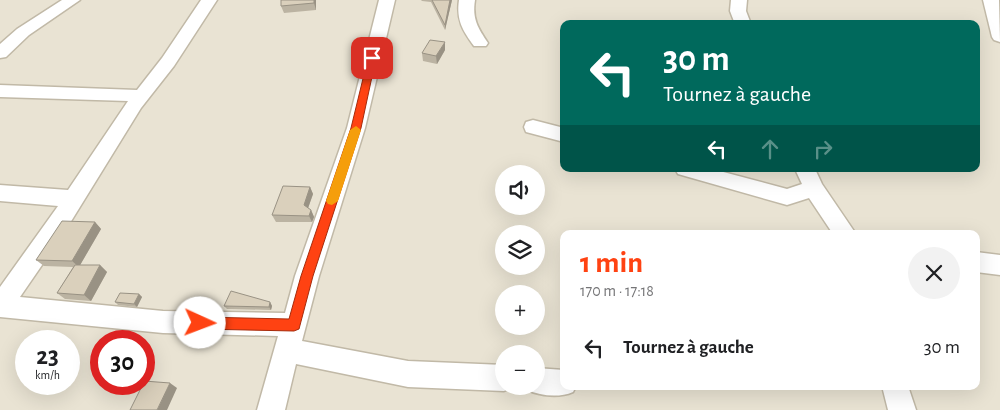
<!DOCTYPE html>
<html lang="fr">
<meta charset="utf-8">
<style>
:root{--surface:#fff;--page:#f2f2f2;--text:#202124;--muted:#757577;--accent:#ff4212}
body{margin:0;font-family:"Alegreya Sans",sans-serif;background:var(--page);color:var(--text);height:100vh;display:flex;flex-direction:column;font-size:19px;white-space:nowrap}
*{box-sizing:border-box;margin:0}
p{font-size:16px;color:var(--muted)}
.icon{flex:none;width:28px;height:28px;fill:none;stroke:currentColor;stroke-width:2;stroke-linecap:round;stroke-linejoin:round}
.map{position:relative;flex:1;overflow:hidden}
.sheet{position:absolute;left:560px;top:230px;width:420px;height:160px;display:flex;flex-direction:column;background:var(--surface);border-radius:10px;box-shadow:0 5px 20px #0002}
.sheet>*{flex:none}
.hud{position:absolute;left:560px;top:20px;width:420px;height:152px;border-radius:10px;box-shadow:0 5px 20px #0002;background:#00695c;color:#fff;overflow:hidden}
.controls{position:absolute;left:495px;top:165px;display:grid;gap:10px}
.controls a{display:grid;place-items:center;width:50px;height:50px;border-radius:50%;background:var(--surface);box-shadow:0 5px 20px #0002;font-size:25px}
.speed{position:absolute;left:15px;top:330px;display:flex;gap:10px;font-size:25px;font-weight:700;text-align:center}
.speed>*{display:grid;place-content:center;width:65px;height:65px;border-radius:50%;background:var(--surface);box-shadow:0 5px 20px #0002;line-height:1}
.speed small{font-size:12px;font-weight:400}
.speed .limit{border:8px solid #d22;background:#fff;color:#111}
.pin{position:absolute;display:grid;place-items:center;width:42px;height:42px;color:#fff;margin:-21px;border-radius:10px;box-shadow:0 2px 8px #0006}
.me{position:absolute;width:55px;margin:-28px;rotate:92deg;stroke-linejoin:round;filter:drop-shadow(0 0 4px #0008)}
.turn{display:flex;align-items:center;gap:18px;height:105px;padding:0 20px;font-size:22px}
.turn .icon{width:65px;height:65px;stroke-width:2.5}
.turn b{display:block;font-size:35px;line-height:42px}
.lanes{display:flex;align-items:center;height:48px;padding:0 20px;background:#0003;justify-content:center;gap:25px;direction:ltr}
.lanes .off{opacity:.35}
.round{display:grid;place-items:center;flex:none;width:52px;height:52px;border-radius:26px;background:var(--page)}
.overview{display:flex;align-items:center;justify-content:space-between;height:85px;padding:0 20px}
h1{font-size:30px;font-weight:700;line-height:38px;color:var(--accent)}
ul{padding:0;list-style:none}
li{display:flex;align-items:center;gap:15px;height:65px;padding:0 20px}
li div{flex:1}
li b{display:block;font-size:19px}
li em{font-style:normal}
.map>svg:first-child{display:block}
.residential{fill:#e9e3d3;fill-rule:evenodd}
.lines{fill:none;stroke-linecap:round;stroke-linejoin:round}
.street-casing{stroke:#c1b9a7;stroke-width:3}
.street{fill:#fff;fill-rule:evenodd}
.wall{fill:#bbb3a2}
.shaded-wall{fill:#999284}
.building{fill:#dad0bc;stroke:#999284}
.route{fill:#ff4212;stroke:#a62b0c}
.slow{fill:#f59e0b}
</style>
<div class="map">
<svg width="1000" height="410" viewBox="0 0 1000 410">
<rect width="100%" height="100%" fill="#f4f1e5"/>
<path class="residential" d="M0 0H1000V410H0ZM564 24H976V169H564ZM504 174H536V206H504ZM504 234H536V266H504ZM564 234H976V386H564ZM504 294H536V326H504ZM26 341H69V384H26ZM101 341H144V384H101ZM504 354H536V386H504Z"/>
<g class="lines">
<g class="street-casing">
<g id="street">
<path d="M62 0H80L29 35 6 57 0 58V44L17 29Z"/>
<path d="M201 0H217L174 66 141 108 62 236 20 297 163 311 285 313 295 276 347 128 379 0H395L365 128 319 276 302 341 408 361 504 365V386L513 387 504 391 408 387 296 364 285 410H257L278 336 163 333 0 317V287L58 206 0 201V185L68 190 128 101 0 97V85L137 90 162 58Z"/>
<path d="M459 0H475C472 19 478 28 488 43L486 46H474C463 31 456 20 459 0Z"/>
<path d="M731 0H747L746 11 751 24H735L730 11Z"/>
<path d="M983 0H999L1000 42 994 40 992 37Z"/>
<path d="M533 120 564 128V142L526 132 524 127 526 122Z"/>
<path d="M675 169H712L787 189 802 184 795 169H815L822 184 856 234H833L809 198 787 205 678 174Z"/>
<path d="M976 252 1000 255V275L976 272Z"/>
<path d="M536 368 564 370V386H576L573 392C559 398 541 396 527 390L525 386H536Z"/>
<path d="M882 386H908L916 410H888Z"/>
</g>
</g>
<use href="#street" class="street"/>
</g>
<g class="wall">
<path d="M316 0V10L284 13 281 6Z"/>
<path d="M421 0H452L445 30 431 2 422 1Z"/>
<path d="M445 50 437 64 423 61 422 53Z"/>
<path d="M310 187 313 194 308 208 311 210 314 217 312 222H276L272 215Z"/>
<path d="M95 222 101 229 80 265H100L107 272 91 301 65 299 57 293 73 267 44 266 36 260Z"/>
<path d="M139 294 142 297 137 307 118 305 115 302Z"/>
<path d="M270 302 272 306 271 310 227 309 224 306Z"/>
</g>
<g class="shaded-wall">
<path d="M314 0H316V10L314 3Z"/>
<path d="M450 0H452L445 30V25Z"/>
<path d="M445 42V50L437 64 436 56Z"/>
<path d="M310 187 313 194 307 211 304 205Z"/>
<path d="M311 210 314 217 312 222 309 216Z"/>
<path d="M95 222 101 229 79 267 72 261Z"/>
<path d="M100 265 107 272 91 301 84 295Z"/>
<path d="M139 294 142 297 137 307 134 304Z"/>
<path d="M270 302 272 306 271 310 269 307Z"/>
<path d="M170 383 177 388 167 410H157Z"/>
</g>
<g class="building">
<path d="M281 0H314V3L281 6Z"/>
<path d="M432 0H450L445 25Z"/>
<path d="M430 40 445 42 436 56 422 53Z"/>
<path d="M283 186 310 187 304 205 311 210 309 216 272 215Z"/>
<path d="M62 221 95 222 72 261 36 260Z"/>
<path d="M75 265H100L84 295 57 293Z"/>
<path d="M231 291 270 302 269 307 224 306Z"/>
<path d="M120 293 139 294 134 304 115 302Z"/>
<path d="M144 381 170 383 157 410H130L143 384H144Z"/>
</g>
<path class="route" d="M372 55 376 58 361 128 313 276 299 329 294 331 200 329 195 327 193 323 195 318 200 317 289 319 301 276 351 128 368 58Z"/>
<path class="slow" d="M356 126 361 130 338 201 332 205 328 204 326 201 350 130Z"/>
</svg>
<div class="controls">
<a><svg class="icon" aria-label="sound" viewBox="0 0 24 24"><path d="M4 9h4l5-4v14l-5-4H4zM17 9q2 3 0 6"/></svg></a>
<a><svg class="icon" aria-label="layers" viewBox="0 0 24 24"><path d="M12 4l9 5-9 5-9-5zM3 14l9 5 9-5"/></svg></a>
<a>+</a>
<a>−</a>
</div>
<div class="speed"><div>23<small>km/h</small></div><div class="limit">30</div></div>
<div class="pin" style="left:372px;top:58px;background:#d93025"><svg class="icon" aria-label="arrive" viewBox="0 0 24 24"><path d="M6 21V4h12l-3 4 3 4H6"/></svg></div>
<svg class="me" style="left:200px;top:323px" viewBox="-20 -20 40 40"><circle r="19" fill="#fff"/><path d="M0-13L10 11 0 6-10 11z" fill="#ff4212"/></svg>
<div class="hud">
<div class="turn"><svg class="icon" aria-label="left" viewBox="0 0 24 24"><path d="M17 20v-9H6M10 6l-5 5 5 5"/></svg><div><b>30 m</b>Tournez à gauche</div></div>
<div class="lanes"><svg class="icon" aria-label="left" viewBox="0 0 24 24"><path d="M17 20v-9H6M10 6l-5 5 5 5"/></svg><svg class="icon off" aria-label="ahead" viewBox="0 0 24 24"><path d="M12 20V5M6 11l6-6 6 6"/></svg><svg class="icon off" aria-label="right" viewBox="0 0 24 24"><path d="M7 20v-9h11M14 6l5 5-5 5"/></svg></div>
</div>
<section class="sheet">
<div class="overview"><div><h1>1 min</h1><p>170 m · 17:18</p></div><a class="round"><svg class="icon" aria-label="close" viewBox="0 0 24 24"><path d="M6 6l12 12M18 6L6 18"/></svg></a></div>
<ul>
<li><svg class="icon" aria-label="left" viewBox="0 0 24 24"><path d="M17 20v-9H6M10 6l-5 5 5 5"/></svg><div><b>Tournez à gauche</b></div><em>30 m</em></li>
</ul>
</section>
</div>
